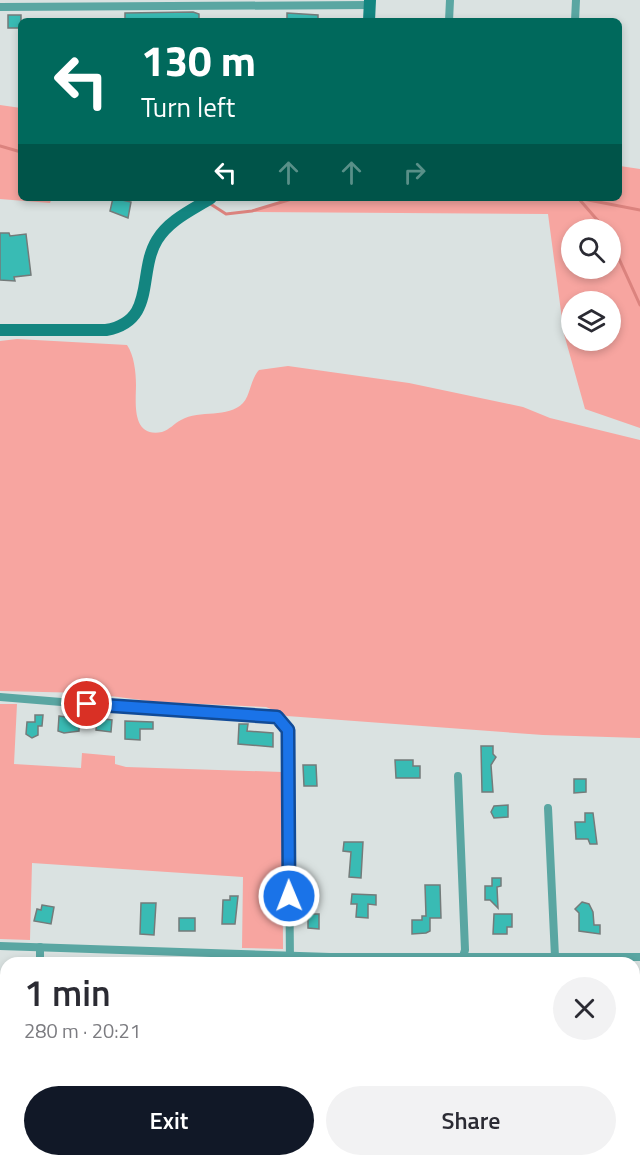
<!DOCTYPE html>
<meta charset="utf-8">
<style>
:root{--surface:#fff;--page:#f2f2f3;--text:#2b2b33;--muted:#7c7c81;--accent:#111827}
body{margin:0;font-family:"Titillium Web",sans-serif;background:var(--page);color:var(--text);height:100vh;display:flex;flex-direction:column;font-size:22px;white-space:nowrap}
*{box-sizing:border-box;margin:0}
p{font-size:20px;color:var(--muted)}
.icon{flex:none;width:33px;height:33px;fill:none;stroke:currentColor;stroke-width:2;stroke-linecap:round;stroke-linejoin:round}
.map{position:relative;flex:1;overflow:hidden}
.panel{position:absolute;left:0px;top:957px;width:640px;height:210px;display:flex;flex-direction:column;background:var(--surface);border-radius:18px 18px 0 0;box-shadow:0 3px 9px #0003}
.panel>*{flex:none}
.banner{position:absolute;left:18px;top:18px;width:604px;height:183px;border-radius:9px;box-shadow:0 3px 9px #0003;background:#00695c;color:#fff;overflow:hidden}
.buttons{position:absolute;left:561px;top:219px;display:grid;gap:12px}
.buttons a{display:grid;place-items:center;width:60px;height:60px;border-radius:50%;background:var(--surface);box-shadow:0 3px 9px #0003;font-size:30px}
.pin{position:absolute;display:grid;place-items:center;width:51px;height:51px;color:#fff;margin:-26px;border:3px solid #fff;border-radius:50%;box-shadow:0 2px 6px #0007}
.me{position:absolute;width:66px;margin:-33px;rotate:359deg;stroke-linejoin:round;filter:drop-shadow(0 0 4px #0008)}
.turn{display:flex;align-items:center;gap:21px;height:126px;padding:0 24px;font-size:27px}
.turn .icon{width:78px;height:78px;stroke-width:2.5}
.turn b{display:block;font-size:42px;line-height:51px}
.lanes{display:flex;align-items:center;height:57px;padding:0 24px;background:#0003;justify-content:center;gap:30px;direction:ltr}
.lanes .off{opacity:.35}
.round{display:grid;place-items:center;flex:none;width:63px;height:63px;border-radius:32px;background:var(--page)}
.overview{display:flex;align-items:center;justify-content:space-between;height:102px;padding:0 24px}
h1{font-size:36px;font-weight:600;line-height:45px}
.cta{display:flex;gap:12px;margin-top:auto;padding:12px 24px}
.cta a{flex:1;height:69px;border-radius:36px;background:var(--accent);color:#fff;font-size:24px;font-weight:600;line-height:69px;text-align:center}
.cta a+a{background:var(--page);color:var(--text)}
.map>svg:first-child{display:block}
.green{fill:#f7a5a0;fill-rule:evenodd}
.lines{fill:none;stroke-linecap:round;stroke-linejoin:round}
.stream{stroke:#db837e;stroke-width:3}
.building{fill:#39bbb4;stroke:#747b7a;stroke-width:1.5}
.street{stroke:#5aa6a2;stroke-width:8}
.secondary{stroke:#138580;stroke-width:12}
.route-casing{stroke:#114b97;stroke-width:15}
.route{stroke:#1a73e8;stroke-width:10}
</style>
<div class="map">
<svg width="640" height="1167" viewBox="0 0 640 1167">
<rect width="100%" height="100%" fill="#dae2e1"/>
<g class="green">
<path d="M0 105 21 108V198H52L50 203 0 199Z"/>
<path d="M620 166 640 169V428L585 409 564 334 548 214 250 212 293 198H620ZM572 230H610V268H572ZM572 302H610V340H572Z"/>
<path d="M17 339 127 345C134 355 136 372 136 385 136 402 131 438 162 432 169 430 175 423 181 420 200 409 228 419 243 403 251 394 250 380 259 370L288 366 409 383 523 407 550 418 640 440V738L543 735 287 716 266 707 157 702 87 693 0 691V341Z"/>
<path d="M0 704H17L14 764 81 768 82 753 115 756V764L126 767 282 772 283 949 242 948 243 877 32 863 30 940 0 939Z"/>
<path d="M0 1112H6V1161H90V1167H0Z"/>
<rect x="95" y="1161" width="100" height="6"/>
</g>
<g class="lines">
<g class="stream">
<path d="M0 146 21 152"/>
<path d="M578 198 640 210"/>
<path d="M579 199 606 230"/>
<path d="M209 203 226 214 252 211 295 198"/>
<path d="M610 239 640 305"/>
</g>
</g>
<g class="building">
<path d="M193 12 199 14V21H125V13Z"/>
<path d="M287 13 318 15V21H287Z"/>
<rect x="8" y="15" width="13" height="13"/>
<path d="M113 198 131 202 128 218 110 211Z"/>
<path d="M0 233H9L10 236 26 234 31 275 14 277 15 281 0 280Z"/>
<path d="M35 715H43L42 726H38V735L32 738 26 734 27 722H35Z"/>
<path d="M59 716 79 719V731L64 733 58 731Z"/>
<path d="M97 718 112 720 111 732 96 730Z"/>
<path d="M125 721 153 722V729H140V740L125 739Z"/>
<path d="M239 724H248L247 731 273 733V747L238 744Z"/>
<path d="M481 746H493V754L496 757 491 765 493 792H482Z"/>
<path d="M395 760H413V766H420V778H396Z"/>
<path d="M303 765H316L317 786H304Z"/>
<path d="M574 779H586V792L574 793Z"/>
<path d="M508 805V817L494 818 491 812 494 806Z"/>
<path d="M585 813H593L597 844H590L588 839H576L575 822H585Z"/>
<path d="M344 842H363L361 878 349 877 351 852 343 851Z"/>
<path d="M492 878H501V886L497 887 498 908 490 900H485V886H492Z"/>
<path d="M425 885H440L441 918H430V931L426 933 412 934V920H422V916H426Z"/>
<path d="M352 894 376 895V905L368 904V918L356 917 357 904H351Z"/>
<path d="M230 896H238L235 924H222L223 900H230Z"/>
<path d="M582 902 589 904 593 912 594 925H600V934L579 931V913L575 909Z"/>
<path d="M141 903H156L154 935 140 934Z"/>
<path d="M42 905 54 907 51 924 34 921 37 909 41 910Z"/>
<path d="M308 914H319V929L308 928Z"/>
<path d="M494 914H512V927H507V934H493Z"/>
<rect x="179" y="918" width="16" height="13"/>
</g>
<g class="lines">
<g class="street">
<path d="M0 7 370 5"/>
<path d="M449 21 450 0"/>
<path d="M575 21 576 0"/>
<path d="M0 697 208 714 277 717 288 730 290 963"/>
<path d="M458 776 465 950 461 963"/>
<path d="M548 808 555 957"/>
<path d="M0 946 330 957H640"/>
<path d="M40 963V947"/>
<path d="M291 1167V1161"/>
</g>
<g class="secondary">
<path d="M369 21 370 0"/>
<path d="M0 330H106C157 321 137 273 157 240 169 220 192 210 211 198"/>
</g>
</g>
<g class="lines">
<g class="route-casing">
<path id="route" d="M87 704 277 717 288 730 289 896"/>
</g>
<use href="#route" class="route"/>
</g>
</svg>
<div class="buttons">
<a><svg class="icon" aria-label="search" viewBox="0 0 24 24"><circle cx="10" cy="10" r="6"/><path d="M15 15l6 6"/></svg></a>
<a><svg class="icon" aria-label="layers" viewBox="0 0 24 24"><path d="M12 4l9 5-9 5-9-5zM3 14l9 5 9-5"/></svg></a>
</div>
<div class="pin" style="left:87px;top:704px;background:#d93025"><svg class="icon" aria-label="arrive" viewBox="0 0 24 24"><path d="M6 21V4h12l-3 4 3 4H6"/></svg></div>
<svg class="me" style="left:289px;top:896px" viewBox="-20 -20 40 40"><circle r="17" fill="#1a73e8" stroke="#fff" stroke-width="3"/><path d="M0-11L8 9 0 5-8 9z" fill="#fff"/></svg>
<div class="banner">
<div class="turn"><svg class="icon" aria-label="left" viewBox="0 0 24 24"><path d="M17 20v-9H6M10 6l-5 5 5 5"/></svg><div><b>130 m</b>Turn left</div></div>
<div class="lanes"><svg class="icon" aria-label="left" viewBox="0 0 24 24"><path d="M17 20v-9H6M10 6l-5 5 5 5"/></svg><svg class="icon off" aria-label="ahead" viewBox="0 0 24 24"><path d="M12 20V5M6 11l6-6 6 6"/></svg><svg class="icon off" aria-label="ahead" viewBox="0 0 24 24"><path d="M12 20V5M6 11l6-6 6 6"/></svg><svg class="icon off" aria-label="right" viewBox="0 0 24 24"><path d="M7 20v-9h11M14 6l5 5-5 5"/></svg></div>
</div>
<section class="panel">
<div class="overview"><div><h1>1 min</h1><p>280 m · 20:21</p></div><a class="round"><svg class="icon" aria-label="close" viewBox="0 0 24 24"><path d="M6 6l12 12M18 6L6 18"/></svg></a></div>
<div class="cta"><a>Exit</a><a>Share</a></div>
</section>
</div>
